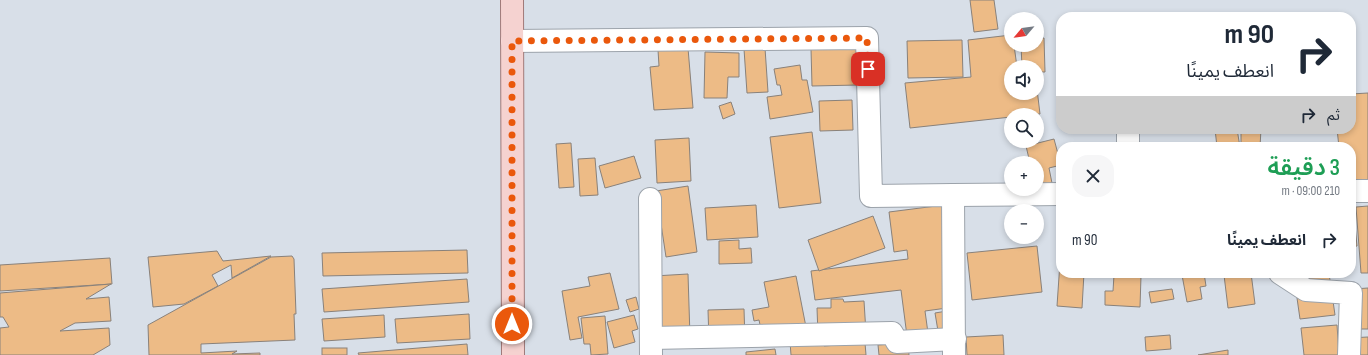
<!DOCTYPE html>
<html lang="ar">
<meta charset="utf-8">
<style>
:root{--surface:#fff;--page:#f6f6f7;--text:#1f2937;--muted:#747a83}
body{margin:0;font-family:"Sofia Sans Condensed","Noto Sans Arabic",sans-serif;background:var(--page);color:var(--text);direction:rtl;height:100vh;display:flex;flex-direction:column;font-size:15px;white-space:nowrap}
*{box-sizing:border-box;margin:0}
p{font-size:13px;color:var(--muted)}
.icon{flex:none;width:22px;height:22px;fill:none;stroke:currentColor;stroke-width:2;stroke-linecap:round;stroke-linejoin:round}
.map{position:relative;flex:1;overflow:hidden;direction:ltr}
.sheet{position:absolute;left:1056px;top:142px;width:300px;height:136px;display:flex;flex-direction:column;background:var(--surface);border-radius:16px;box-shadow:0 2px 6px #0003;direction:rtl}
.sheet>*{flex:none}
.guide{position:absolute;left:1056px;top:12px;width:300px;height:122px;border-radius:16px;box-shadow:0 2px 6px #0003;direction:rtl;background:#fff;color:var(--text);overflow:hidden}
.needle{width:26px;rotate:241deg}
.fabs{position:absolute;left:1004px;top:12px;display:grid;gap:8px}
.fabs a{display:grid;place-items:center;width:40px;height:40px;border-radius:50%;background:var(--surface);box-shadow:0 2px 6px #0003;font-size:20px}
.pin{position:absolute;display:grid;place-items:center;width:34px;height:34px;color:#fff;margin:-17px;border-radius:8px;box-shadow:0 2px 6px #0006}
.me{position:absolute;width:44px;margin:-22px;rotate:0deg;stroke-linejoin:round;filter:drop-shadow(0 0 3px #0008)}
.turn{display:flex;align-items:center;gap:14px;height:84px;padding:0 16px;font-size:18px}
.turn .icon{width:52px;height:52px;stroke-width:2.5}
.turn b{display:block;font-size:28px;line-height:34px}
.then{display:flex;align-items:center;height:38px;padding:0 16px;background:#0003;gap:8px;font-size:15px}
.round{display:grid;place-items:center;flex:none;width:42px;height:42px;border-radius:16px;background:var(--page)}
.summary{display:flex;align-items:center;justify-content:space-between;height:68px;padding:0 16px}
h1{font-size:24px;font-weight:600;line-height:30px;color:#1e9e55}
ul{padding:0;list-style:none}
li{display:flex;align-items:center;gap:12px;height:60px;padding:0 16px}
li div{flex:1}
li b{display:block;font-size:15px}
li em{font-style:normal}
.map>svg:first-child{display:block}
.building{fill:#edbb86;stroke:#89817a}
.lines{fill:none;stroke-linecap:round;stroke-linejoin:round}
.minor-casing{stroke:#9ca3ab;stroke-width:24}
.primary-casing{stroke:#a07a79;stroke-width:24}
.minor{stroke:#fff;stroke-width:22}
.primary{stroke:#f5d2d0;stroke-width:22}
.route{stroke:#ea580c;stroke-width:7;stroke-dasharray:0 12.6}
</style>
<div class="map">
<svg width="1368" height="355" viewBox="0 0 1368 355">
<rect width="100%" height="100%" fill="#d8dfe8"/>
<g class="building">
<path d="M970 0H994L998 29 974 32Z"/>
<path d="M1011 35V45H1014L1017 67H1011V93H1037V89L1040 114 1011 115V117L910 128 905 83 971 77 968 40Z"/>
<path d="M1037 38H1044L1045 72H1037V67H1022L1021 45H1037Z"/>
<path d="M962 40 963 77 908 78 907 41Z"/>
<path d="M688 48 693 108 654 110 650 67 659 66 658 50Z"/>
<path d="M765 48 768 92 747 93 744 49Z"/>
<path d="M857 48 858 85 812 86 811 49Z"/>
<path d="M705 52 739 53V77H728L727 98H704Z"/>
<path d="M800 65 802 80H807L813 112 770 119 767 97 782 95 780 85H777L774 69Z"/>
<path d="M1368 93V187L1351 188V147H1339L1337 129H1351V94Z"/>
<path d="M852 100 853 130 820 131 819 101Z"/>
<path d="M731 102 735 114 723 119 719 106Z"/>
<path d="M1215 129H1237L1240 147H1217Z"/>
<path d="M1241 129H1261L1260 147H1241Z"/>
<path d="M812 132 821 203 779 208 770 137Z"/>
<path d="M689 138 691 181 657 183 655 140Z"/>
<path d="M1054 139 1061 165 1049 168 1052 183 1037 186V163H1030L1026 146Z"/>
<path d="M571 143 574 187 559 188 556 144Z"/>
<path d="M634 156 641 178 605 188 599 166Z"/>
<path d="M595 158 598 195 580 196 578 159Z"/>
<path d="M688 186 697 252 666 257 656 191Z"/>
<path d="M1351 204H1353L1357 246 1351 247Z"/>
<path d="M756 205 758 237 707 240 705 208Z"/>
<path d="M944 205 947 308 925 311 928 333 907 336 901 290 815 300 811 271 908 259 907 250 894 252 889 212Z"/>
<path d="M1368 206V273H1361L1356 207Z"/>
<path d="M1058 207H1061V234H1060Z"/>
<path d="M873 216 885 248 819 271 808 240Z"/>
<path d="M739 240V249L751 248 752 263 719 264V241Z"/>
<path d="M1037 246 1042 292 972 300 967 253Z"/>
<path d="M467 250 468 273 323 276 322 253Z"/>
<path d="M217 251 223 261 271 256 232 278 231 265 212 275 218 286 184 304 153 307 148 257Z"/>
<path d="M292 256 294 259 296 314H294L295 340 201 344V353L237 351 232 354 260 353V355H149L148 325 271 257Z"/>
<path d="M110 258 112 284 0 291V265Z"/>
<path d="M1060 262H1061V273H1084L1082 308 1057 306Z"/>
<path d="M610 273 619 309 578 317 582 338 570 340 562 291 590 286 588 277Z"/>
<path d="M1192 273H1204L1206 286 1200 287 1202 299 1187 302 1182 275Z"/>
<path d="M1236 273H1251L1255 304 1228 308 1224 275Z"/>
<path d="M1293 273H1329L1331 288Z"/>
<path d="M688 274 690 337 657 339 654 276Z"/>
<path d="M1114 275 1141 276 1140 307 1105 305V291H1113Z"/>
<path d="M796 276 806 327 762 334 759 320 754 321 752 310 769 307 764 282Z"/>
<path d="M467 279 469 302 324 312 322 289Z"/>
<path d="M111 284 86 299 109 297 111 321 75 323 60 331 109 328 110 345 93 355H0V328L9 327 3 317H0V293Z"/>
<path d="M1368 288V329H1357L1354 289Z"/>
<path d="M1172 289 1174 299 1151 303 1149 292Z"/>
<path d="M1332 294 1335 315 1300 319 1297 298Z"/>
<path d="M636 297 639 309 630 312 626 300Z"/>
<path d="M831 299H843L844 302 864 301 866 333 818 335 817 308H831Z"/>
<path d="M744 309 745 341 709 342 708 310Z"/>
<path d="M953 310 939 337 935 313Z"/>
<path d="M469 314 470 339 397 343 395 319Z"/>
<path d="M384 315 385 337 324 341 322 319Z"/>
<path d="M634 315 638 329 632 331 635 342 614 348 607 322Z"/>
<path d="M605 316 608 354 591 355 590 344H584L581 318Z"/>
<path d="M1337 325 1339 355H1304L1301 328Z"/>
<path d="M1003 335 1004 355H967L966 337Z"/>
<path d="M1170 335 1171 349 1146 351 1145 337Z"/>
<path d="M1368 337V355H1351L1349 338Z"/>
<path d="M824 340V346L865 343 866 355H791L790 342Z"/>
<path d="M908 343 909 355H879L878 345Z"/>
<path d="M467 344 468 355H359L358 353Z"/>
<rect x="322" y="348" width="25" height="7"/>
<path d="M775 349 776 355H746V352Z"/>
<path d="M1228 350V355H1198Z"/>
</g>
<g class="lines">
<g class="minor-casing">
<g id="minor">
<path d="M512 41 867 38 871 196 953 195 954 355"/>
<path d="M1128 147V129"/>
<path d="M1351 191H1368"/>
<path d="M953 195 1061 194"/>
<path d="M650 199 651 355"/>
<path d="M1280 273 1306 290 1351 293 1349 355"/>
<path d="M651 338 892 333 897 342 955 339"/>
</g>
</g>
<g class="primary-casing">
<path id="primary" d="M512 0 513 355"/>
</g>
<use href="#minor" class="minor"/>
<use href="#primary" class="primary"/>
</g>
<g class="lines">
<path class="route" d="M512 324V41L867 38 868 69"/>
</g>
</svg>
<div class="fabs">
<a><svg class="needle" viewBox="-14 -14 28 28"><path d="M0-13l5 13h-10z" fill="#e53935"/><path d="M0 13l5-13h-10z" fill="#747a83"/></svg></a>
<a><svg class="icon" aria-label="sound" viewBox="0 0 24 24"><path d="M4 9h4l5-4v14l-5-4H4zM17 9q2 3 0 6"/></svg></a>
<a><svg class="icon" aria-label="search" viewBox="0 0 24 24"><circle cx="10" cy="10" r="6"/><path d="M15 15l6 6"/></svg></a>
<a>+</a>
<a>−</a>
</div>
<div class="pin" style="left:868px;top:69px;background:#d93025"><svg class="icon" aria-label="arrive" viewBox="0 0 24 24"><path d="M6 21V4h12l-3 4 3 4H6"/></svg></div>
<svg class="me" style="left:512px;top:324px" viewBox="-20 -20 40 40"><circle r="17" fill="#ea580c" stroke="#fff" stroke-width="3"/><path d="M0-11L8 9 0 5-8 9z" fill="#fff"/></svg>
<div class="guide">
<div class="turn"><svg class="icon" aria-label="right" viewBox="0 0 24 24"><path d="M7 20v-9h11M14 6l5 5-5 5"/></svg><div><b>90 m</b>انعطف يمينًا</div></div>
<div class="then">ثم<svg class="icon" aria-label="right" viewBox="0 0 24 24"><path d="M7 20v-9h11M14 6l5 5-5 5"/></svg></div>
</div>
<section class="sheet">
<div class="summary"><div><h1>3 دقيقة</h1><p>210 m · 09:00</p></div><a class="round"><svg class="icon" aria-label="close" viewBox="0 0 24 24"><path d="M6 6l12 12M18 6L6 18"/></svg></a></div>
<ul>
<li><svg class="icon" aria-label="right" viewBox="0 0 24 24"><path d="M7 20v-9h11M14 6l5 5-5 5"/></svg><div><b>انعطف يمينًا</b></div><em>90 m</em></li>
</ul>
</section>
</div>
